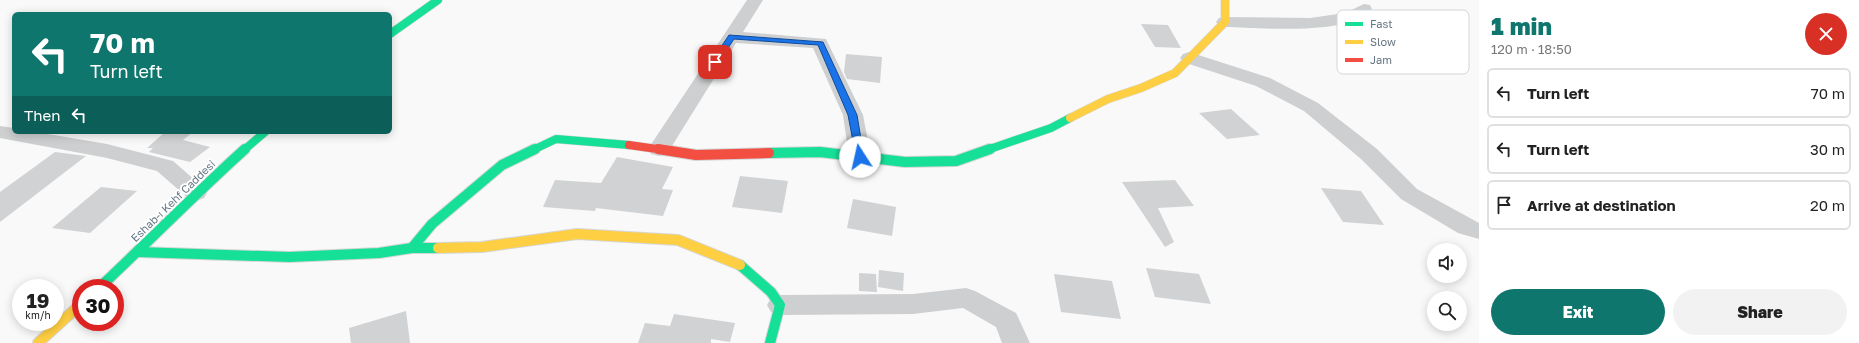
<!DOCTYPE html>
<meta charset="utf-8">
<style>
:root{--surface:#fff;--page:#f2f2f2;--text:#222;--muted:#767676;--line:#e0e0e0;--accent:#0f766e}
body{margin:0;font-family:"Golos Text",sans-serif;background:var(--page);color:var(--text);height:100vh;display:flex;flex-direction:column;font-size:15px;white-space:nowrap}
*{box-sizing:border-box;margin:0}
p{font-size:13px;color:var(--muted)}
.icon{flex:none;width:22px;height:22px;fill:none;stroke:currentColor;stroke-width:2;stroke-linecap:round;stroke-linejoin:round}
.map{position:relative;flex:1;overflow:hidden}
.details{display:flex;flex-direction:column;background:var(--surface);width:380px}
.details>*{flex:none}
.guide{position:absolute;left:12px;top:12px;width:380px;height:122px;border-radius:6px;box-shadow:0 2px 10px #0003;background:#0f766e;color:#fff;overflow:hidden}
.buttons{position:absolute;left:1427px;top:243px;display:grid;gap:8px}
.buttons a{display:grid;place-items:center;width:40px;height:40px;border-radius:50%;background:var(--surface);box-shadow:0 2px 10px #0003;font-size:20px}
.speed{position:absolute;left:12px;top:279px;display:flex;gap:8px;font-size:20px;font-weight:700;text-align:center}
.speed>*{display:grid;place-content:center;width:52px;height:52px;border-radius:50%;background:var(--surface);box-shadow:0 2px 10px #0003;line-height:1}
.speed small{font-size:10px;font-weight:400}
.speed .limit{border:6px solid #d22;background:#fff;color:#111}
.pin{position:absolute;display:grid;place-items:center;width:34px;height:34px;color:#fff;margin:-17px;border-radius:8px;box-shadow:0 2px 6px #0006}
.me{position:absolute;width:44px;margin:-22px;rotate:350deg;stroke-linejoin:round;filter:drop-shadow(0 0 3px #0008)}
.turn{display:flex;align-items:center;gap:14px;height:84px;padding:0 12px;font-size:18px}
.turn .icon{width:52px;height:52px;stroke-width:2.5}
.turn b{display:block;font-size:28px;line-height:34px}
.then{display:flex;align-items:center;height:38px;padding:0 12px;background:#0003;gap:8px;font-size:15px}
.round{display:grid;place-items:center;flex:none;width:42px;height:42px;border-radius:21px;background:var(--page)}
.overview{display:flex;align-items:center;justify-content:space-between;height:68px;padding:0 12px}
h1{font-size:24px;font-weight:800;line-height:30px;color:var(--accent)}
.primary-button{display:flex;gap:8px;margin-top:auto;padding:8px 12px}
.primary-button a{flex:1;height:46px;border-radius:24px;background:var(--accent);color:#fff;font-size:16px;font-weight:800;line-height:46px;text-align:center}
.primary-button a+a{background:var(--page);color:var(--text)}
ul{padding:0;list-style:none}
li{display:flex;align-items:center;gap:12px;height:50px;margin:0 8px 6px;padding:0 4px;border:2px solid var(--line);border-radius:6px}
li div{flex:1}
li b{display:block;font-size:15px}
li em{font-style:normal}
main{display:flex;flex:1;min-height:0}
.map>svg:first-child{display:block}
.building{fill:#d0d2d3}
.lines{fill:none;stroke-linecap:round;stroke-linejoin:round}
.fast-far1-casing{stroke:#d5d6d7;stroke-width:9}
.fast-casing{stroke:#d5d6d7;stroke-width:12}
.slow-far1-casing{stroke:#d5d6d7;stroke-width:9}
.slow-casing{stroke:#d5d6d7;stroke-width:12}
.jam-far1-casing{stroke:#d5d6d7;stroke-width:9}
.jam-casing{stroke:#d5d6d7;stroke-width:12}
.street{fill:#cecfd0;fill-rule:evenodd}
.fast-far1{stroke:#16e098;stroke-width:8}
.fast{stroke:#16e098;stroke-width:10}
.slow-far1{stroke:#ffcf43;stroke-width:8}
.slow{stroke:#ffcf43;stroke-width:10}
.jam-far1{stroke:#f24e42;stroke-width:8}
.jam{stroke:#f24e42;stroke-width:10}
.route{fill:#1a73e8;stroke:#114b97}
.labels{text-anchor:middle;stroke-width:4;stroke-linejoin:round;paint-order:stroke}
.street-label{font-size:11px;fill:#657683;stroke:#fff}
.key{fill:#fff;stroke:#d1d6da;stroke-width:1}
.key-label{font-size:11px;fill:#657683}
</style>
<main>
<div class="map">
<svg width="1479" height="343" viewBox="0 0 1479 343">
<rect width="100%" height="100%" fill="#f9f9f9"/>
<g class="building">
<path d="M1141 24 1168 25 1181 48 1155 47Z"/>
<path d="M846 54 882 57 880 83 847 79 844 72Z"/>
<path d="M1231 109 1260 135 1227 139 1199 113Z"/>
<path d="M165 132H193L183 140 210 147 190 162 149 152 153 148H147Z"/>
<path d="M55 152 86 156 0 222V192Z"/>
<path d="M617 157 673 167 662 189 673 190 663 216 596 208 595 211 543 207 555 180 601 183Z"/>
<path d="M740 176 788 181 782 213 732 207Z"/>
<path d="M1175 180 1194 206 1158 208 1174 242 1165 247 1122 182Z"/>
<path d="M101 187 137 191 90 233 52 228Z"/>
<path d="M1321 188 1361 191 1384 225 1343 222Z"/>
<path d="M853 199 896 207 892 236 847 228Z"/>
<path d="M1146 268 1199 274 1211 304 1155 297Z"/>
<path d="M879 270 904 273 903 291 878 287Z"/>
<path d="M859 273 876 274 877 292 859 291Z"/>
<path d="M1054 274 1112 281 1121 319 1061 312Z"/>
<path d="M406 311 410 343H351L349 328Z"/>
<path d="M674 314 735 323 730 342 711 339V343H638L645 323 670 326Z"/>
</g>
<g class="lines">
<g class="fast-far1-casing">
<g id="fast-far1">
<path d="M390 34 438 0"/>
<path d="M244 150 265 132"/>
<path d="M533 150 556 139 629 145"/>
<path d="M987 150 1051 128 1070 118"/>
</g>
</g>
<g class="fast-casing">
<g id="fast">
<path d="M769 153 820 152 905 162 956 161 990 149"/>
<path d="M412 248 432 224 502 165 535 149"/>
<path d="M138 252 289 257 379 253 412 248H438"/>
<path d="M740 265 771 292 780 305 770 343"/>
<path d="M99 288C148 242 195 194 245 149"/>
</g>
</g>
<g class="slow-far1-casing">
<path id="slow-far1" d="M1070 118 1108 99 1141 88 1175 73 1225 22V0"/>
</g>
<g class="slow-casing">
<g id="slow">
<path d="M438 248 482 247 577 234 678 240 740 265"/>
<path d="M38 343 81 304"/>
</g>
</g>
<g class="jam-far1-casing">
<path id="jam-far1" d="M629 145 664 150"/>
</g>
<g class="jam-casing">
<path id="jam" d="M658 149 696 155 769 153"/>
</g>
<g class="street">
<path d="M747 0H763L743 32 826 39 863 115 871 157 868 162 860 164 852 162 849 157 843 115 813 48 736 43 667 154 659 156 651 154 648 149Z"/>
<path d="M1364 4 1370 5 1372 9C1354 36 1257 28 1225 27L1219 26 1216 22 1219 18 1225 17 1310 18 1345 13Z"/>
<path d="M1189 52 1270 78 1318 103 1377 149 1417 189 1479 223V239L1458 233 1401 199 1361 159 1304 111 1256 86 1183 62 1180 58 1183 54Z"/>
<path d="M0 126 14 128V132H36L107 144 173 161 204 188 207 193 204 198 196 201 188 198 157 171 107 158 0 138Z"/>
<path d="M966 288 975 291 1016 313 1030 343H1002L996 327 963 308 913 314 780 315 771 312 767 305 771 298 780 295 913 294Z"/>
</g>
<use href="#fast-far1" class="fast-far1"/>
<use href="#fast" class="fast"/>
<use href="#slow-far1" class="slow-far1"/>
<use href="#slow" class="slow"/>
<use href="#jam-far1" class="jam-far1"/>
<use href="#jam" class="jam"/>
</g>
<path class="route" d="M729 35 823 42 857 115 864 157 863 159 860 160 856 157 848 115 818 45 734 39 718 63H713L711 62Z"/>
<g class="labels">
<g class="street-label">
<text transform="translate(173 201) rotate(-44)" y="4">Eshab-ı Kehf Caddesi</text>
</g>
</g>
<rect x="1337" y="10" width="132" height="64" rx="6" class="key"/>
<rect x="1345" y="22" width="18" height="4" fill="#16e098"/>
<rect x="1345" y="40" width="18" height="4" fill="#ffcf43"/>
<rect x="1345" y="58" width="18" height="4" fill="#f24e42"/>
<g class="key-label">
<text x="1370" y="28">Fast</text>
<text x="1370" y="46">Slow</text>
<text x="1370" y="64">Jam</text>
</g>
</svg>
<div class="buttons">
<a><svg class="icon" aria-label="sound" viewBox="0 0 24 24"><path d="M4 9h4l5-4v14l-5-4H4zM17 9q2 3 0 6"/></svg></a>
<a><svg class="icon" aria-label="search" viewBox="0 0 24 24"><circle cx="10" cy="10" r="6"/><path d="M15 15l6 6"/></svg></a>
</div>
<div class="speed"><div>19<small>km/h</small></div><div class="limit">30</div></div>
<div class="pin" style="left:715px;top:62px;background:#d93025"><svg class="icon" aria-label="arrive" viewBox="0 0 24 24"><path d="M6 21V4h12l-3 4 3 4H6"/></svg></div>
<svg class="me" style="left:860px;top:157px" viewBox="-20 -20 40 40"><circle r="19" fill="#fff"/><path d="M0-13L10 11 0 6-10 11z" fill="#1a73e8"/></svg>
<div class="guide">
<div class="turn"><svg class="icon" aria-label="left" viewBox="0 0 24 24"><path d="M17 20v-9H6M10 6l-5 5 5 5"/></svg><div><b>70 m</b>Turn left</div></div>
<div class="then">Then<svg class="icon" aria-label="left" viewBox="0 0 24 24"><path d="M17 20v-9H6M10 6l-5 5 5 5"/></svg></div>
</div>
</div>
<section class="details">
<div class="overview"><div><h1>1 min</h1><p>120 m · 18:50</p></div><a class="round" style="background:#d93025;color:#fff"><svg class="icon" aria-label="close" viewBox="0 0 24 24"><path d="M6 6l12 12M18 6L6 18"/></svg></a></div>
<ul>
<li><svg class="icon" aria-label="left" viewBox="0 0 24 24"><path d="M17 20v-9H6M10 6l-5 5 5 5"/></svg><div><b>Turn left</b></div><em>70 m</em></li>
<li><svg class="icon" aria-label="left" viewBox="0 0 24 24"><path d="M17 20v-9H6M10 6l-5 5 5 5"/></svg><div><b>Turn left</b></div><em>30 m</em></li>
<li><svg class="icon" aria-label="arrive" viewBox="0 0 24 24"><path d="M6 21V4h12l-3 4 3 4H6"/></svg><div><b>Arrive at destination</b></div><em>20 m</em></li>
</ul>
<div class="primary-button"><a>Exit</a><a>Share</a></div>
</section>
</main>
